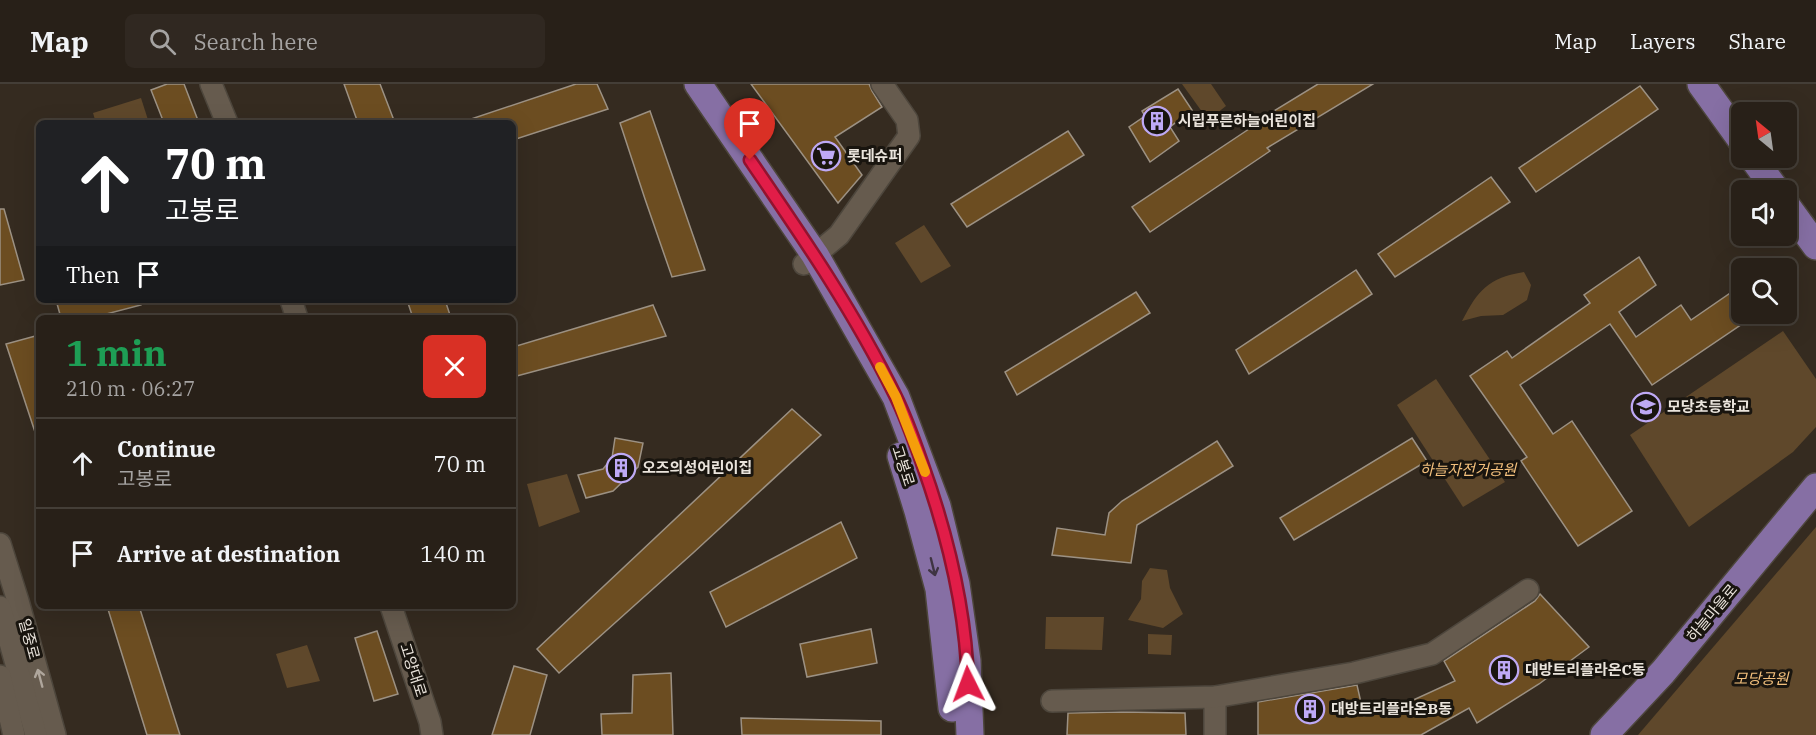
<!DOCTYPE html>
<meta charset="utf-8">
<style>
:root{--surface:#282018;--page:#302821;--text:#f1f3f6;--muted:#a5a3a2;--line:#443e37}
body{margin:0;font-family:"IBM Plex Serif","Noto Sans KR",serif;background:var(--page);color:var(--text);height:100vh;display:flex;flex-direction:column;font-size:22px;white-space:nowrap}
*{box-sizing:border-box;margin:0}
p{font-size:20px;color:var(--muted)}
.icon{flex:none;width:33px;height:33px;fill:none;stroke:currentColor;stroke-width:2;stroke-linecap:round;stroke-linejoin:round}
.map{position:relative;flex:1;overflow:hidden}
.drawer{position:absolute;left:36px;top:231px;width:480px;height:294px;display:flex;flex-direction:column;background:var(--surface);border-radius:9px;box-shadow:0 6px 24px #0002,0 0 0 2px var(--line)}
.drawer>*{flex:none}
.guide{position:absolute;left:36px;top:36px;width:480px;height:183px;border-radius:9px;box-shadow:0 6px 24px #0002,0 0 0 2px var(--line);background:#202124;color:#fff;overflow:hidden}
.needle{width:39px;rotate:331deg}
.fabs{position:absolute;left:1731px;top:18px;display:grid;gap:12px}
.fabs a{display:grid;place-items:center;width:66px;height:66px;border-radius:9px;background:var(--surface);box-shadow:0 6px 24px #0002,0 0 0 2px var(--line);font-size:30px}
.pin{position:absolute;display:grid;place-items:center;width:51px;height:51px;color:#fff;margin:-62px -26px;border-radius:50% 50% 50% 0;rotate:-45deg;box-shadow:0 0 6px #0007}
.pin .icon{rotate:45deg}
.me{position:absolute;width:66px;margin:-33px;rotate:357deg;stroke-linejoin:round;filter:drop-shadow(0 0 4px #0008)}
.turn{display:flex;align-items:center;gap:21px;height:126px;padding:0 30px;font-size:27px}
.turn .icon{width:78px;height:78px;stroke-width:2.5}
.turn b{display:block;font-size:42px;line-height:51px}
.then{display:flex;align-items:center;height:57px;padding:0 30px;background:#0003;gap:12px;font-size:22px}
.round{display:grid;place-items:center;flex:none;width:63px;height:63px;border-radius:9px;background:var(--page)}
.head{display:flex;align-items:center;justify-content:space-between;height:102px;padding:0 30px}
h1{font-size:36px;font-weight:700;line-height:45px;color:#1e9e55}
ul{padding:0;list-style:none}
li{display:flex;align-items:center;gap:18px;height:90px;padding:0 30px;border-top:2px solid var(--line)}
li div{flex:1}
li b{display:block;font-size:22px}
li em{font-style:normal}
header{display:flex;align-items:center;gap:36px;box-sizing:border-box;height:84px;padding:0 30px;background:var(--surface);border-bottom:2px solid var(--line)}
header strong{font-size:28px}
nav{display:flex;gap:33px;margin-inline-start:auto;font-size:21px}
.search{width:420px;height:54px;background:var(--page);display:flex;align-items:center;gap:15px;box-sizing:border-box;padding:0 21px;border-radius:9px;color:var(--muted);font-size:22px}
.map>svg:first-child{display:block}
.green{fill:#5f482b}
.building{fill:#6c4d21;stroke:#9c9183;stroke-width:1.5}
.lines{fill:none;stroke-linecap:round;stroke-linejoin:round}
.minor-casing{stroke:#4d463c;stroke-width:24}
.major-casing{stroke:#4d463c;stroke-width:30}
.minor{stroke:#665b4e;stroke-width:21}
.major{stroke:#866fa4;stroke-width:27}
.oneway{stroke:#3f3443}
.oneway2{stroke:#afa69c}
.route-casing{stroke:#92132f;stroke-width:15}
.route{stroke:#e11d48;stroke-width:10}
.slow{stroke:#f59e0b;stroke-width:10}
.labels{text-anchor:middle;stroke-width:6;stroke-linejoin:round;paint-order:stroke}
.poi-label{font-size:15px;font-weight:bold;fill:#eae4dc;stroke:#19150f;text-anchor:start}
.street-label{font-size:15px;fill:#eae4dc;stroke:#19150f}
.park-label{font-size:15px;font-style:italic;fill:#f3c07d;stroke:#19150f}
</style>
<header>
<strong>Map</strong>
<div class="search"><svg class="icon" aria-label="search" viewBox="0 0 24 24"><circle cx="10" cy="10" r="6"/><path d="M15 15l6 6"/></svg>Search here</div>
<nav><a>Map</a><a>Layers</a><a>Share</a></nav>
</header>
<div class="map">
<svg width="1816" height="651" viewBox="0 0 1816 651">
<rect width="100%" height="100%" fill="#352b20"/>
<g class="green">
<path d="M1182 0H1211L1226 22 1208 36Z"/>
<path d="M141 14 149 39H96L93 29Z"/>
<path d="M924 141 951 182 921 199 895 159Z"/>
<path d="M1524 188 1531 201 1527 216 1503 231 1481 232 1462 237C1478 206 1488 194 1524 188Z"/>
<path d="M1783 247 1816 295V343L1793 368 1689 443 1630 351Z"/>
<path d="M1436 295 1505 398 1463 423 1397 321Z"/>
<path d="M567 390 580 428 539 443 527 400Z"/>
<path d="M1816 443V651H1638Z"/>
<path d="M1150 484 1167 486 1170 504 1183 530 1163 544 1128 536 1141 515 1142 497Z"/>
<path d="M1046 533H1104L1102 566 1045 565Z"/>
<path d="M1148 550 1172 551 1171 571 1148 570Z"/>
<path d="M307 561 320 597 287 604 276 570Z"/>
</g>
<g class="building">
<path d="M167 0H184L199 39H164L151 6Z"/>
<path d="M344 0H380L395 39H358Z"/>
<path d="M576 0H597L608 25 513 56V39H468V36Z"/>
<path d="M751 0H869L872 7 882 23 835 53 862 91 838 119Z"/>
<path d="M1318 0H1373L1267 64 1270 67 1150 148 1132 123 1270 31 1269 30Z"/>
<path d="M1640 2 1658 25 1536 108 1519 84Z"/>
<path d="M1178 5 1192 26 1170 43 1179 57 1150 78 1129 43 1145 32 1142 27Z"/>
<path d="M650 27 677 105 705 186 672 193 645 115 620 39Z"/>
<path d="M1068 47 1084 71 967 143 951 120Z"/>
<path d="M1491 93 1510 118 1395 193 1378 170Z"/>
<path d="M0 125H4L24 196 0 201Z"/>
<path d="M1639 173 1656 201 1619 228 1636 253 1681 221 1691 236 1742 201V240L1652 301 1610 240 1520 301 1553 350 1572 337 1632 427 1578 462 1521 377 1527 373 1470 292 1507 267 1512 274 1590 219 1584 211Z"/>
<path d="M1356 186 1372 210 1249 290 1236 266Z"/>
<path d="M1136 208 1150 229 1017 311 1005 288Z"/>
<path d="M56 216H141V221L91 234H61Z"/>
<path d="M407 216H445L451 234H413Z"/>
<path d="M653 221 666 252 513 293V263Z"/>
<path d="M39 251V350L36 351 6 260Z"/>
<path d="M792 325 821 351 693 469 559 589 537 565Z"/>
<path d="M615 354 643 359 638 383 613 407 586 414 578 391 603 385 612 374Z"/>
<path d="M1412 354 1427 377 1294 456 1280 434Z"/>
<path d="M1217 357 1233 382 1137 441 1131 479 1052 471 1057 444 1105 451 1109 429 1122 417Z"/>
<path d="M841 438 857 474 726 543 710 508Z"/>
<path d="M1540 510 1589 563 1539 600 1477 639 1469 624 1421 651H1258V618L1357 601 1364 632 1409 618 1455 597 1444 577 1535 517Z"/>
<path d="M107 522H139L180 651H147Z"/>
<path d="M871 545 877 579 807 593 800 560Z"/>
<path d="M377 547 398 610 374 617 355 554Z"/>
<path d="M514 582 547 591 530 651H492Z"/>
<path d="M671 589 673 651H602L601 630 632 629 633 591Z"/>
<path d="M1121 628 1185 629 1186 651H1067L1068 629Z"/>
<path d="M741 634 881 637V651H742Z"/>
</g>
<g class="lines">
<g class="minor-casing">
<g id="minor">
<path d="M211 0 227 39"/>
<path d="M804 180 839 151 909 52 907 36 882 0"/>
<path d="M291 216 297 234"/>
<path d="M0 460 18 517 55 651"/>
<path d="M391 522 430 638 432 651"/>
<path d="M0 523 36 651"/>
<path d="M0 592 14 651"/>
<path d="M1215 613V651"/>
<path d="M1052 617 1215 613 1354 589 1432 570 1528 506"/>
</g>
</g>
<g class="major-casing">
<g id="major">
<path d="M698 0 815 171 896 313 937 422 956 500 967 577 970 651"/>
<path d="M1701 0 1742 57"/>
<path d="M1753 74 1776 106"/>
<path d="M1786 121 1816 162"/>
<path d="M901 372 918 427 939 505 952 624"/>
<path d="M1604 651 1663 588 1816 403"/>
</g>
</g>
<use href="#minor" class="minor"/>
<use href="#major" class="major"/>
</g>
<defs><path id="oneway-shaft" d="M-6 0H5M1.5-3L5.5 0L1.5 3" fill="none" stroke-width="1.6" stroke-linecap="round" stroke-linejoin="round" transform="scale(1.5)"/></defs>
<use class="oneway" href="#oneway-shaft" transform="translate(933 483) rotate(76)"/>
<use class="oneway2" href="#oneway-shaft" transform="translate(40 594) rotate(-105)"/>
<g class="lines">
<g class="route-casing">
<path id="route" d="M750 76C802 152 855 229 895 311 906 333 914 356 922 379 947 449 966 525 968 600"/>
</g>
<use href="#route" class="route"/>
<path class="slow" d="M880 283 896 313 925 388"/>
</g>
<defs>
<g id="building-ring" transform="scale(1.5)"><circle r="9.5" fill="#19150f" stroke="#bea9f5" stroke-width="1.5"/><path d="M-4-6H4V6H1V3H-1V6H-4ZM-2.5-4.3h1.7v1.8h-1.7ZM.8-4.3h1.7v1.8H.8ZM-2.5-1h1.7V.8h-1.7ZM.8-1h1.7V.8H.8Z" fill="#bea9f5"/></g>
<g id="supermarket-ring" transform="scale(1.5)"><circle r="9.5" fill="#19150f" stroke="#bea9f5" stroke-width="1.5"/><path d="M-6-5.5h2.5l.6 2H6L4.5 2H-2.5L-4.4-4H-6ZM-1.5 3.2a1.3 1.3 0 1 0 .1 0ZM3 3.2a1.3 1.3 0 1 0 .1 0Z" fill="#bea9f5"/></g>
<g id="school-ring" transform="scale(1.5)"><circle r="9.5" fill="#19150f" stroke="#bea9f5" stroke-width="1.5"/><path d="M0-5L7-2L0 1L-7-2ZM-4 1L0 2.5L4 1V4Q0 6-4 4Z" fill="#bea9f5"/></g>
</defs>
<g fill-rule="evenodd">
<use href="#building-ring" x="1157" y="37"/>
<use href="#supermarket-ring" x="826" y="72"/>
<use href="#school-ring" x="1646" y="323"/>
<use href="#building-ring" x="621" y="384"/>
<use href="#building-ring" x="1504" y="586"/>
<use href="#building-ring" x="1310" y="625"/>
</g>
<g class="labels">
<g class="poi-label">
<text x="1178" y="42">시립푸른하늘어린이집</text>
<text x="847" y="77">롯데슈퍼</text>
<text x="1667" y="328">모당초등학교</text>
<text x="642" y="389">오즈의성어린이집</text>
<text x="1525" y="591">대방트리플라온C동</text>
<text x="1331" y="630">대방트리플라온B동</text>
</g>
<g class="street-label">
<text transform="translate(903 382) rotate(72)" y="5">고봉로</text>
<text transform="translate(1712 529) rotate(-50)" y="5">하늘마을로</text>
<text transform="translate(29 555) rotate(75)" y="5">일중로</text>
<text transform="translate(413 586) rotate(72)" y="5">고양대로</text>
</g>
<g class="park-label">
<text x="1468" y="391">하늘자전거공원</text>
<text x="1761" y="600">모당공원</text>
</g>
</g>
</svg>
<div class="fabs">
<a><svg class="needle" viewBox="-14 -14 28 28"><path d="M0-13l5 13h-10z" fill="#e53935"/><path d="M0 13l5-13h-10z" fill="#a5a3a2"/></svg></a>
<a><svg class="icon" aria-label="sound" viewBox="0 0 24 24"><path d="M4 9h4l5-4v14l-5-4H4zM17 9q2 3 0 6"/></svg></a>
<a><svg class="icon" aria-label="search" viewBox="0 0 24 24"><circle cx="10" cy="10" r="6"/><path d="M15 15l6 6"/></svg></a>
</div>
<div class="pin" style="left:750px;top:76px;background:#d93025"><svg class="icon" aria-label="arrive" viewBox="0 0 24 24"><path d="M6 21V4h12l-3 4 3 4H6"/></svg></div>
<svg class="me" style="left:968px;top:600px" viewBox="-20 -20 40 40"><path d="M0-17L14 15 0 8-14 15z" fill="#e11d48" stroke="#fff" stroke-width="4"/></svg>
<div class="guide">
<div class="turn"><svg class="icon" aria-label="ahead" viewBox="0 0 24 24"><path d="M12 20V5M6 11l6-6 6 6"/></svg><div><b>70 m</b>고봉로</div></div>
<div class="then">Then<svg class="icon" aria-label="arrive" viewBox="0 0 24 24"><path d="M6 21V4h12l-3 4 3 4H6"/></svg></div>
</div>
<section class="drawer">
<div class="head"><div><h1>1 min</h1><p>210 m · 06:27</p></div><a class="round" style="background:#d93025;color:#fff"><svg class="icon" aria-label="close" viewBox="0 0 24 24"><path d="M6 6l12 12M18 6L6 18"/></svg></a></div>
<ul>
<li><svg class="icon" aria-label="ahead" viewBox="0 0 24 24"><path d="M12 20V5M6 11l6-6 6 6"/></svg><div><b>Continue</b><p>고봉로</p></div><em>70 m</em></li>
<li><svg class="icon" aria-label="arrive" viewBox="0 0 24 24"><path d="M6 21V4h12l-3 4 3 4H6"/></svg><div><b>Arrive at destination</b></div><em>140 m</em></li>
</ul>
</section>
</div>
